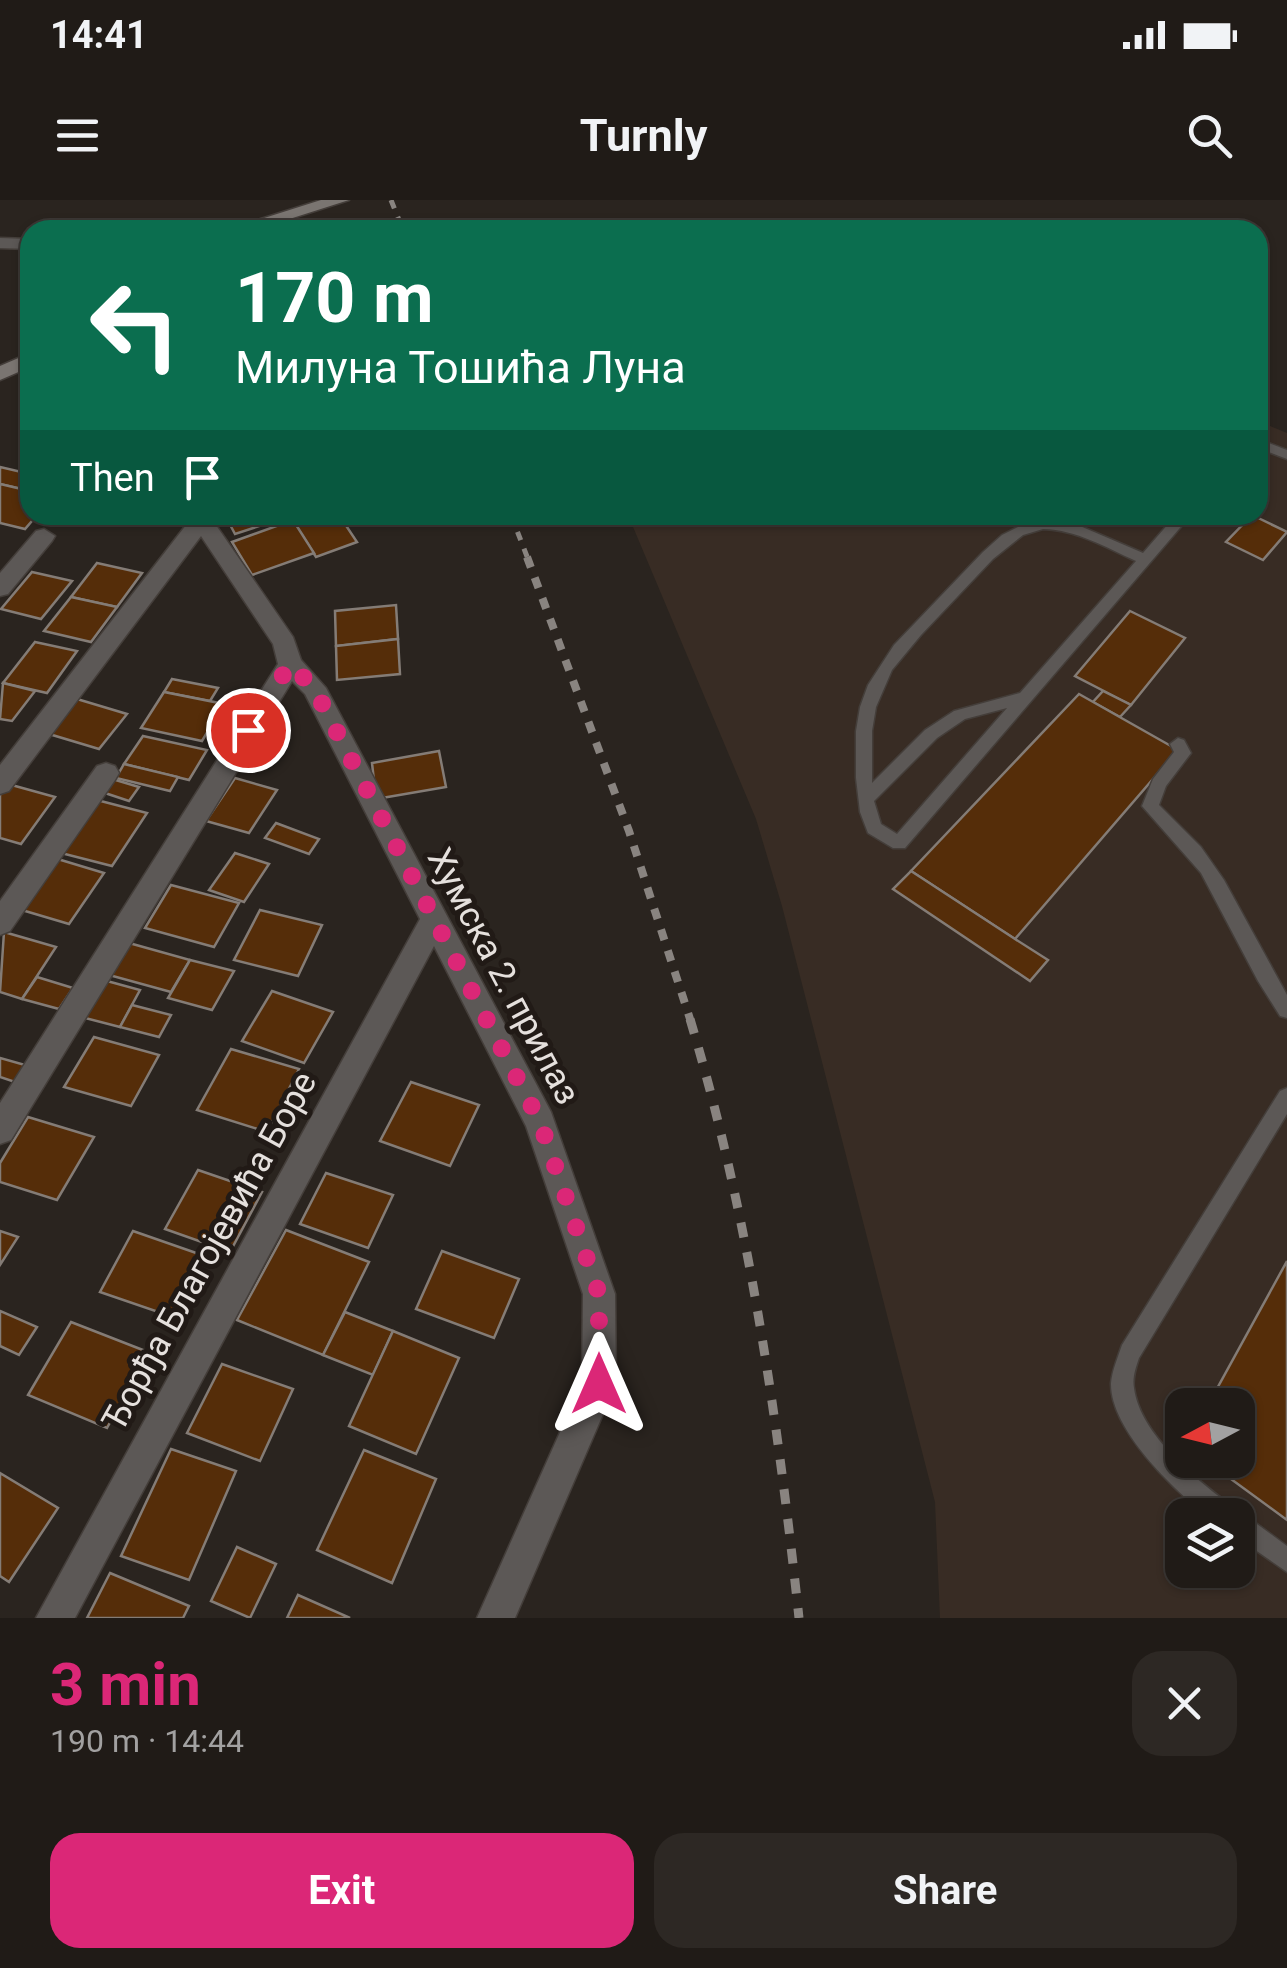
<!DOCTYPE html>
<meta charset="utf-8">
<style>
:root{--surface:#201b17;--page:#2d2824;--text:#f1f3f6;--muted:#a2a1a1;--line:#3d3936;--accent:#db2777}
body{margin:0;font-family:Roboto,sans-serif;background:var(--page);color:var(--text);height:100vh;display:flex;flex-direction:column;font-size:38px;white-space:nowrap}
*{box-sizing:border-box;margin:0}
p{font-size:32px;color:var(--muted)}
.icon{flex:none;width:55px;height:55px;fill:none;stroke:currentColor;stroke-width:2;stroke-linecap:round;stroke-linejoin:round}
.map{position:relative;height:1418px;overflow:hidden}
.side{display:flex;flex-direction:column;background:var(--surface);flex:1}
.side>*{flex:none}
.top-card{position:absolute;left:20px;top:20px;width:1248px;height:305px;border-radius:30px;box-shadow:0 2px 8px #0004,0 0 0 2px var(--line);background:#0b6e4f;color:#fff;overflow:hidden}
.needle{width:65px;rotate:263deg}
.controls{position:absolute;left:1165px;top:1188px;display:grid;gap:20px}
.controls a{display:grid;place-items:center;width:90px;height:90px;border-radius:20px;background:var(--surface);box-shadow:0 2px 8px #0004,0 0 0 2px var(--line);font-size:50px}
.pin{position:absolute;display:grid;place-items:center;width:85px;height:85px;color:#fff;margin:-42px;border:5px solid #fff;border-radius:50%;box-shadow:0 2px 10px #0007}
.me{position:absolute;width:110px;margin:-55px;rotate:0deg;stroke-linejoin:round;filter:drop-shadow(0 0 8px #0008)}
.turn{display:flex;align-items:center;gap:35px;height:210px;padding:0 50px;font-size:45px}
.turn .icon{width:130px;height:130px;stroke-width:2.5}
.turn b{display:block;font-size:70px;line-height:85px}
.then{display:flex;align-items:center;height:95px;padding:0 50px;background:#0003;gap:20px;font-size:38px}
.round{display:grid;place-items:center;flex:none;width:105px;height:105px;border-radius:30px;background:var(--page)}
.overview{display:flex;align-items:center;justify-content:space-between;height:170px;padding:0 50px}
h1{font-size:60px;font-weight:700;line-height:75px;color:var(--accent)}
.primary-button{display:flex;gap:20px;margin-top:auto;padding:20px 50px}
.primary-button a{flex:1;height:115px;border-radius:30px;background:var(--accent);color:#fff;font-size:40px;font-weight:700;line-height:115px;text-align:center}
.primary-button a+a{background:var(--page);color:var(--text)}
.status{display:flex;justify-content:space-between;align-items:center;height:70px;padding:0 50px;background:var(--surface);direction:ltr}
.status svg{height:28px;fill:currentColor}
header{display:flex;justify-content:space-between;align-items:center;height:130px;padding:0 50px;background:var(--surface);font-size:45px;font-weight:700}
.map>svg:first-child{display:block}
.built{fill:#382c24;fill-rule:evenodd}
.building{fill:#552d09;stroke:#847c76;stroke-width:2.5}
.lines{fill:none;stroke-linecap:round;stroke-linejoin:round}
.service-casing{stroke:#443e3a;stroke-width:3}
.minor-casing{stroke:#443e3a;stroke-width:3}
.tertiary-casing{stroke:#443e3a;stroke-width:3}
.secondary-casing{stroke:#443e3a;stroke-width:3}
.service{fill:#5c5856;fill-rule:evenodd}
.minor{fill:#5c5856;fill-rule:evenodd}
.tertiary{fill:#5c5856;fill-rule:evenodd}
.secondary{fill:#7a7571;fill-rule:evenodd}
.rail-far2{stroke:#898480;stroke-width:5;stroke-dasharray:9 9;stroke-linecap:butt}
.rail-far1{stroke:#898480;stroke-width:8;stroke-dasharray:11 11;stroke-linecap:butt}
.rail{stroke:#898480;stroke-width:9;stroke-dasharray:15 15;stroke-linecap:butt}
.route{stroke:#db2777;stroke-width:18;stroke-dasharray:0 32.4}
.labels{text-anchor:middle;stroke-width:10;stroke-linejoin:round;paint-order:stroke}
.street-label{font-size:35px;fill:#e5e0dd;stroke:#211a16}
</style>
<div class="status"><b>14:41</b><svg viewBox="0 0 49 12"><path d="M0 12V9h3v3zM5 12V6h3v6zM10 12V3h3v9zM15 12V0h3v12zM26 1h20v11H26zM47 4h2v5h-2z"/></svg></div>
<header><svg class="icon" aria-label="menu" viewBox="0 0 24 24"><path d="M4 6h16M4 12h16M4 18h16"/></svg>Turnly<svg class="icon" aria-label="search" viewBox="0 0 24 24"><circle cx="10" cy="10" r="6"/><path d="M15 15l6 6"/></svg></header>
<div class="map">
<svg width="1287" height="1418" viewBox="0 0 1287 1418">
<rect width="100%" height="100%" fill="#2a241f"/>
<path class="built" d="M1258 221 1287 233V1418H940L935 1302 782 706 756 619 628 315H1258ZM1182 1205H1238V1260H1182ZM1182 1315H1238V1370H1182Z"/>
<g class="building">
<path d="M0 267 30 274V291L0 284Z"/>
<path d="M0 284 30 291V315H37L25 329 0 323Z"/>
<path d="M225 315H289L290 316 235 334Z"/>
<path d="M339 315 357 342 316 357 289 315Z"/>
<path d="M1252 315 1287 332 1263 360 1226 342Z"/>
<path d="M293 320 314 353 252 375 232 342Z"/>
<path d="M97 363 142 373 117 407 71 397Z"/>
<path d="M32 372 72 381 41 419 1 409Z"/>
<path d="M71 397 117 407 91 442 44 431Z"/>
<path d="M396 405 398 439 336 446 335 411Z"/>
<path d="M1130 411 1185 438 1131 505 1075 476Z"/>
<path d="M398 439 400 474 337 480 336 446Z"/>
<path d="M35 442 77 451 47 493 3 483Z"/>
<path d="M172 479 218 488 210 501 164 492Z"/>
<path d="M3 483 35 491 12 521 0 519Z"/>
<path d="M1103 491 1131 505 1120 517 1093 502Z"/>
<path d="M164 492 224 504 202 541 141 528Z"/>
<path d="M1079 494 1178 550 1015 739 911 671Z"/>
<path d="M77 499 127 514 99 549 49 534Z"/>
<path d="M143 536 207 550 189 580 124 564Z"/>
<path d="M439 551 446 587 376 599 372 563Z"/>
<path d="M124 564 178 577 170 591 116 578Z"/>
<path d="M109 578 139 587 129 601 99 591Z"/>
<path d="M235 578 277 590 249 633 206 621Z"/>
<path d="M8 584 55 597 21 644 0 638V595Z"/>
<path d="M93 599 147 613 112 666 57 652Z"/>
<path d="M276 623 319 639 309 654 265 638Z"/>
<path d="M235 653 269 664 244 702 209 690Z"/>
<path d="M51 657 104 673 69 724 15 708Z"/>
<path d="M911 671 1015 739 1048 760 1030 781 893 689Z"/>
<path d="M171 685 239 703 214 747 145 728Z"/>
<path d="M260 710 322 725 298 776 234 760Z"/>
<path d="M4 732 56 747 22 799 0 792Z"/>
<path d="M129 743 190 760 171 792 109 775Z"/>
<path d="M190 760 234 771 212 810 168 798Z"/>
<path d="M37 777 73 788 59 809 22 799Z"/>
<path d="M107 781 140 790 120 827 85 818Z"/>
<path d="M272 791 333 812 304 863 242 841Z"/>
<path d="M132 805 171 815 159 837 120 827Z"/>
<path d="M94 837 159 855 131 906 64 887Z"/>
<path d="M231 849 299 869 267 932 197 910Z"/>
<path d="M0 858 25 865 15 882 0 877Z"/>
<path d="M411 882 479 905 450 966 380 941Z"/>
<path d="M28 917 94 937 57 1000 0 982V963Z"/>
<path d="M198 970 262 992 230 1052 165 1029Z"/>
<path d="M326 973 393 995 368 1048 300 1024Z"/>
<path d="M286 1030 369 1062 323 1155 237 1120Z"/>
<path d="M0 1031 18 1037 0 1065Z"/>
<path d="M133 1031 202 1055 170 1116 100 1092Z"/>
<path d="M442 1051 519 1079 494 1138 416 1109Z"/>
<path d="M1287 1061V1320L1205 1260H1238V1205H1208Z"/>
<path d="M0 1111 37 1127 19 1155 0 1146Z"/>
<path d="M345 1112 393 1131 373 1175 323 1155Z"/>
<path d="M71 1122 148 1152 107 1228 28 1195Z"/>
<path d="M393 1131 459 1158 416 1254 349 1226Z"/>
<path d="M222 1164 293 1189 260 1261 187 1233Z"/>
<path d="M171 1249 236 1271 189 1380 121 1356Z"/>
<path d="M364 1250 436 1279 392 1383 317 1350Z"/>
<path d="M0 1273 58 1308 9 1382 0 1376Z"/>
<path d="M237 1347 276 1364 250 1418 211 1401Z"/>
<path d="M110 1373 189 1406 183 1418H87Z"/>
<path d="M298 1395 350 1418H287Z"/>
</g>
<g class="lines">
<g class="service-casing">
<g id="service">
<path d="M1258 239 1287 250V259L1258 248Z"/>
<path d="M1176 315H1191L905 648H893L868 633 860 612 856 578V531L860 507 868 485 894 445 983 352 1002 335 1024 324 1043 319 1073 323 1143 353ZM1043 329C1077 330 1105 347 1136 361L1020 493 954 511 925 530 872 583V531L876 507 892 470 921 435 993 359 1023 335ZM1007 508 897 634 881 624 874 601 937 538 965 519Z"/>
<path d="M1178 538 1184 540 1191 553 1166 586 1159 605 1201 647 1224 680 1287 795V818L1280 816 1258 781 1201 673 1142 606 1153 579 1174 552 1170 544Z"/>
<path d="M1287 888V914L1139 1158C1136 1167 1132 1178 1134 1188 1140 1235 1198 1281 1233 1307L1236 1313 1246 1316 1287 1346V1372L1238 1338V1315H1206C1173 1289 1110 1229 1111 1183 1112 1171 1118 1157 1122 1145L1280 891Z"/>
</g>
</g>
<g class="minor-casing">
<g id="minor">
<path d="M187 315H209L293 437 301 460 326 488 551 912 615 1094 616 1184 515 1418H477L582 1183 583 1094 526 926 434 746 75 1418H36L420 719 305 494 292 481 11 940 0 944V903L278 464 273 444 201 336 9 591 0 594V565L190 320Z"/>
<path d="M44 329 55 336 52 341 8 394 0 396V373L36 331Z"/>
<path d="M106 563 115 566 119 573 115 580 10 731 0 735V701L97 566Z"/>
</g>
</g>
<g class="tertiary-casing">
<path id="tertiary" d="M0 38 30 39V49L0 48Z"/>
</g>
<g class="secondary-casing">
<g id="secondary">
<path d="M321 0H349L255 30H226Z"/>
<path d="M30 153V167L0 180V166Z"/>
</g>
</g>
<use href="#service" class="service"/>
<use href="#minor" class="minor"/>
<use href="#tertiary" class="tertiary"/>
<use href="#secondary" class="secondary"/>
<g class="rail-far2">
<path d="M391 0 403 30"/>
<path d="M511 315 528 359"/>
</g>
<path class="rail-far1" d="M527 357 629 631 691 822"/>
<path class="rail" d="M690 819C749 1016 777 1214 799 1418"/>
</g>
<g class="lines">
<path class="route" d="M248 530 290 464 314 488 540 922 599 1094V1184"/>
</g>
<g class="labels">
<g class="street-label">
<text transform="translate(504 776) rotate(62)" y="12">Хумска 2. прилаз</text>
<text transform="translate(209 1051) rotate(-61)" y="12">Ђорђа Благојевића Боре</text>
</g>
</g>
</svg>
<div class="controls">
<a><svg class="needle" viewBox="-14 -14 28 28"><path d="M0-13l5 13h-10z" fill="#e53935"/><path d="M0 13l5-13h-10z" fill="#a2a1a1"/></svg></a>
<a><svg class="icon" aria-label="layers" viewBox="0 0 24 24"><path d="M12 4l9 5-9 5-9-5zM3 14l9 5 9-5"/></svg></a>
</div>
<div class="pin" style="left:248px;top:530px;background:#d93025"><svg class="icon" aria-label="arrive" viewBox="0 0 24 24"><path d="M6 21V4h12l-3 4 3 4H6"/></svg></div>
<svg class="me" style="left:599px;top:1184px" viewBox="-20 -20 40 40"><path d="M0-17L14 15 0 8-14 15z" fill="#db2777" stroke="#fff" stroke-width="4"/></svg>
<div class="top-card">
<div class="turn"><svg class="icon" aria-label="left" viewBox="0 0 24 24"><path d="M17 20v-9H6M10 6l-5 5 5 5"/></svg><div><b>170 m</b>Милуна Тошића Луна</div></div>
<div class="then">Then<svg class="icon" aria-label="arrive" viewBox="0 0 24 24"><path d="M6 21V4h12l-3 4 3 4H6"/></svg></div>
</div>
</div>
<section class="side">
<div class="overview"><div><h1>3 min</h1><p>190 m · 14:44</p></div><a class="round"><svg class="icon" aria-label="close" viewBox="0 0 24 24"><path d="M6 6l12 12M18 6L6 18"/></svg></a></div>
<div class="primary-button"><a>Exit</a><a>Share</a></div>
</section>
